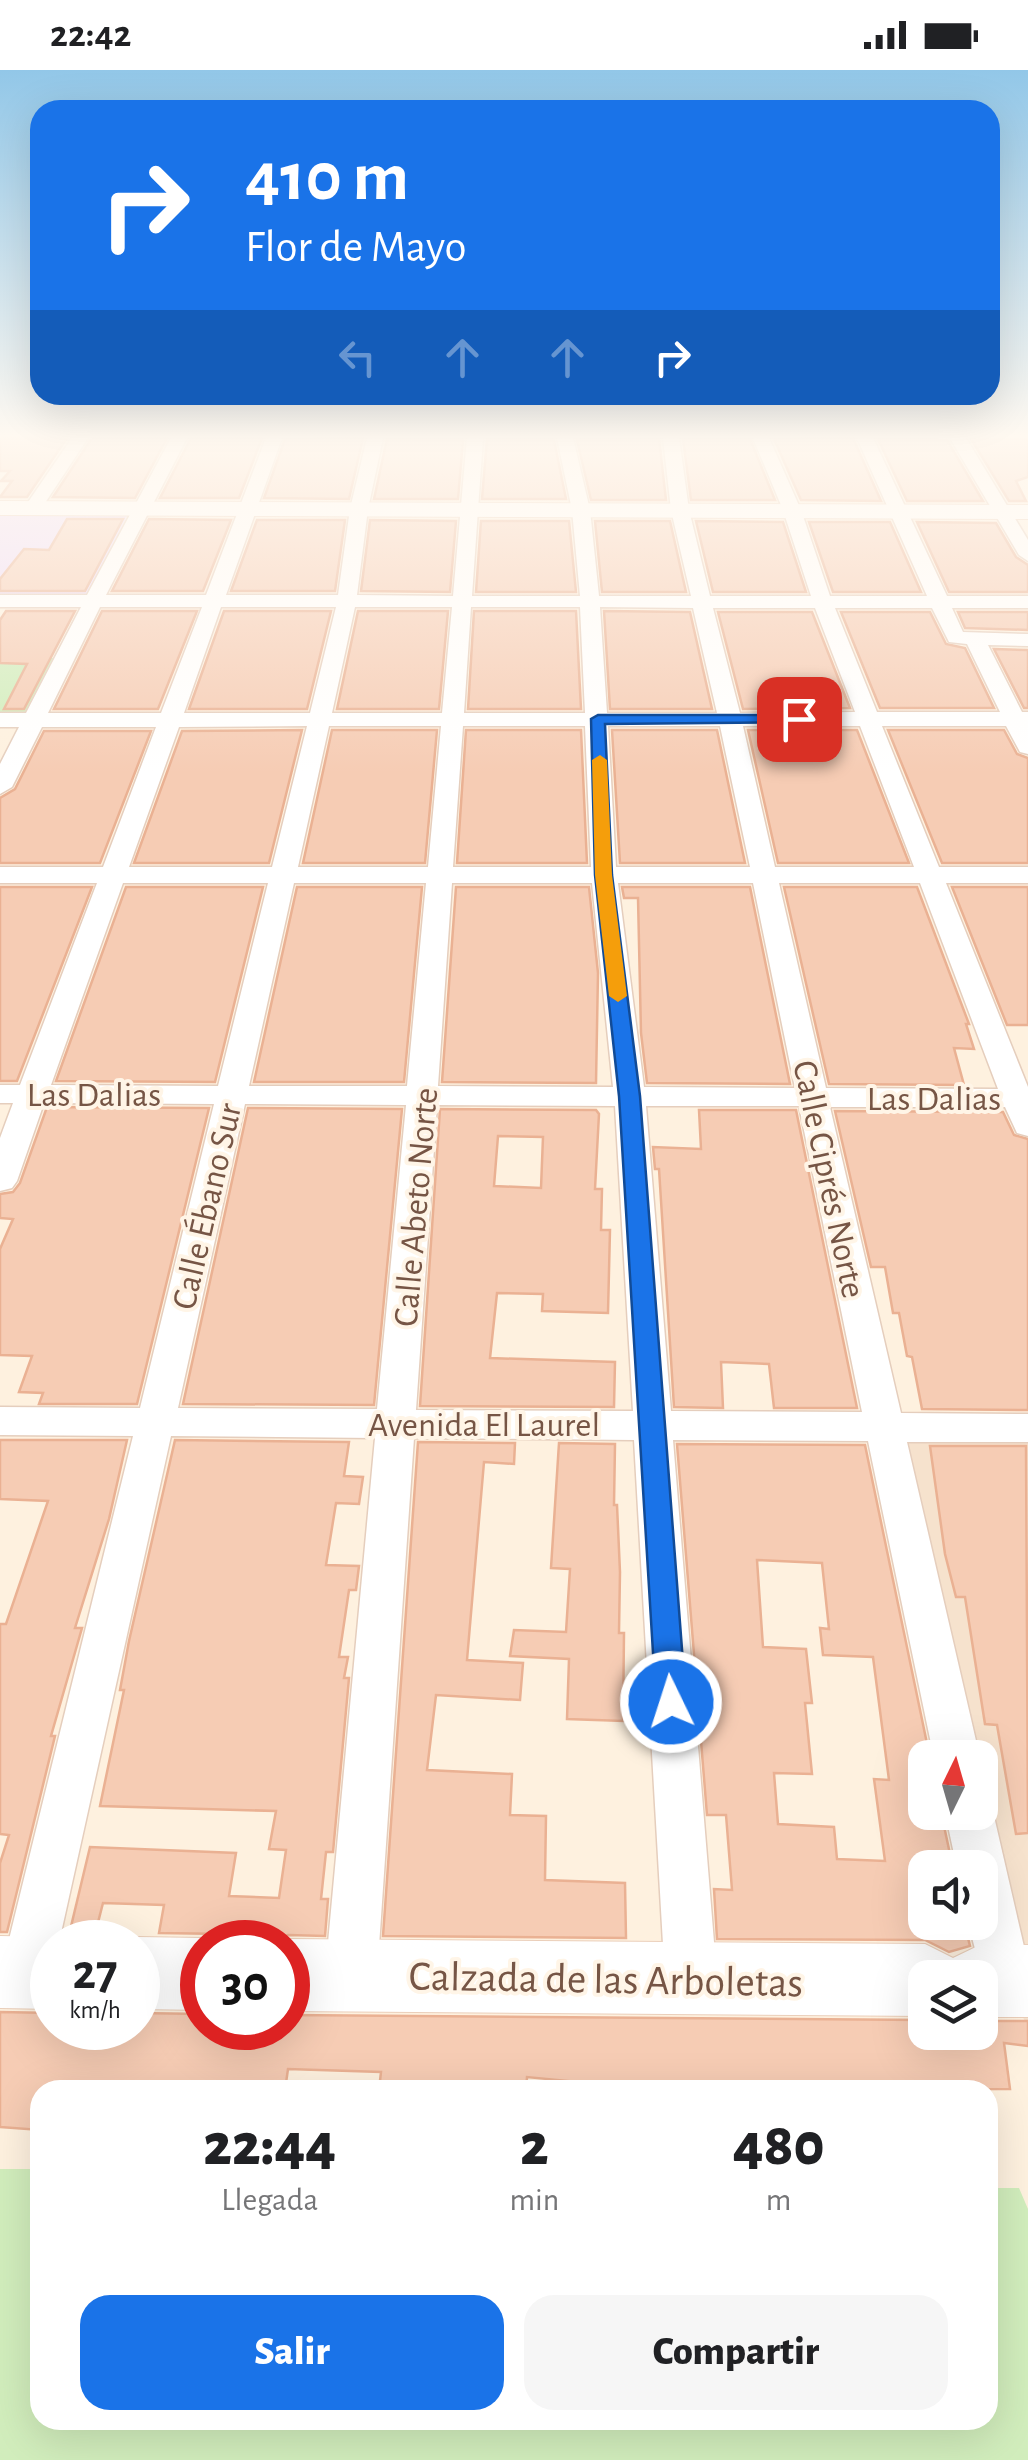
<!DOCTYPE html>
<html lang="es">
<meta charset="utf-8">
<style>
:root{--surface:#fff;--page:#f6f6f6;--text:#202124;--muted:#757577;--accent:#1a73e8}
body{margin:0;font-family:"Alegreya Sans",sans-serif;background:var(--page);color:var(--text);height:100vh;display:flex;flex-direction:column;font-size:38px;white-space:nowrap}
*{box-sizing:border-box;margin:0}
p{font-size:32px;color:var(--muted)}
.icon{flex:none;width:55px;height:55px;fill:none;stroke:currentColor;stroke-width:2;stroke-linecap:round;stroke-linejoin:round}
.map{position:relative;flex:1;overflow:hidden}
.panel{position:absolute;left:30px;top:2010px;width:968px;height:350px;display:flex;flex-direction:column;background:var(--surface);border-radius:30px;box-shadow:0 10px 40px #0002}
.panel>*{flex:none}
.banner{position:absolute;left:30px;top:30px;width:970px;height:305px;border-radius:30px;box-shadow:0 10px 40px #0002;background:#1a73e8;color:#fff;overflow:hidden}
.needle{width:65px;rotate:5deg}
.controls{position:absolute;left:908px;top:1670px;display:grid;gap:20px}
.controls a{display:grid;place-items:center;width:90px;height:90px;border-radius:20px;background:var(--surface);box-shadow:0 10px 40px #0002;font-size:50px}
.speed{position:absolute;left:30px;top:1850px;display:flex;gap:20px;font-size:50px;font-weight:700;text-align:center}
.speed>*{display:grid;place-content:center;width:130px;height:130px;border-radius:50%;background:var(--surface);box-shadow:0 10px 40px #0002;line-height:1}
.speed small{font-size:25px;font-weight:400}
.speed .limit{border:15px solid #d22;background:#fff;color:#111}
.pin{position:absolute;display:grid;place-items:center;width:85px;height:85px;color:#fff;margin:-42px;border-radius:20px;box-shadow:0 5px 15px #0006}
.me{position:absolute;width:110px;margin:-55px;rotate:356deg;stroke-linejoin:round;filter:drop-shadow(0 0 8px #0008)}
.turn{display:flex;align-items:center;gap:35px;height:210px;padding:0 50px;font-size:45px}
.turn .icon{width:130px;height:130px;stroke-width:2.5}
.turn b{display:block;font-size:70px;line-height:85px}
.lanes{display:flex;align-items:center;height:95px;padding:0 50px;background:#0003;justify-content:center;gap:50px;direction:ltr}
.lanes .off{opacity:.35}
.eta{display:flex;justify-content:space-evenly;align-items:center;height:170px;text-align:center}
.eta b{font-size:60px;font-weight:800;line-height:70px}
.button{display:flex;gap:20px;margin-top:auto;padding:20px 50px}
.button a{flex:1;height:115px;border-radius:30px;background:var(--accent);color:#fff;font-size:40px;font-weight:800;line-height:115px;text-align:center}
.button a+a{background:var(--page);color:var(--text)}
.status{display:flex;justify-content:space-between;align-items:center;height:70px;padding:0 50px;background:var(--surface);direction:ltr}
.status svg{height:28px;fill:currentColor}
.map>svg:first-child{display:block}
.residential{fill:#f6e2cd}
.education{fill:#eedcfa}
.green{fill:#d1edbc}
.building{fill:#f6ccb4;stroke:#eab193;stroke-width:2.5;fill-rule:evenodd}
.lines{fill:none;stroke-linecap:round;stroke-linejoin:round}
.street-casing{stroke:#e5cebd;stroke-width:3}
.secondary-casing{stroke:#ebcfba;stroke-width:2}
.street{fill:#fff;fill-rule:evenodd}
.secondary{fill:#fff;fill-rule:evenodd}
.route{fill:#1a73e8;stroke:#114b97;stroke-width:2.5}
.slow{fill:#f59e0b}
.labels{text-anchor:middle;stroke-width:8;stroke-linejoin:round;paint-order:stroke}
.street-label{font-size:35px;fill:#765545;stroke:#fff5e7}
.near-street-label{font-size:42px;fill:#765545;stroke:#fff5e7}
</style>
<div class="status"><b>22:42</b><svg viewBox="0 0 49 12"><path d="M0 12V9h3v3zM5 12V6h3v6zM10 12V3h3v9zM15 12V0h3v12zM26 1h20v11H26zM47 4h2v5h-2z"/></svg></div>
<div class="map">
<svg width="1028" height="2390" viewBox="0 0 1028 2390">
<rect width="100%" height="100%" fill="#fef1df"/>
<path class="residential" d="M884 1357 1028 1358V1958L1006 1911 980 1742V1688L957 1687Z"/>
<path class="education" d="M129 442 87 527H0V443Z"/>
<g class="green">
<path d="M0 588H55L26 643H0Z"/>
<path d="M0 2099H40V2350H988V2118H1019L1028 2139V2390H0Z"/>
</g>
<g class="building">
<path d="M0 368H67L27 427H0L12 411H1L10 401H0Z"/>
<path d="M92 368H167L135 428 53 427Z"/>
<path d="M191 368H262L239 428H160Z"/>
<path d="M347 368H363L349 429 264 428 285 369Z"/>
<path d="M822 368H853L881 431 801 430 774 369Z"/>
<path d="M387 369 463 370 458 429H374Z"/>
<path d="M487 369 554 370 566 429H482Z"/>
<path d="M645 369H659L666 430H591L577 370Z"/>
<path d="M683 369H750L775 430H691Z"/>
<path d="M878 369 947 370 983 431H907Z"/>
<path d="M971 369H1028V407L1016 411 1026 431H1009Z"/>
<path d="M67 449H123L85 521H0V509L24 479 49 480Z"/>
<path d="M149 449 231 450 203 521H112Z"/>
<path d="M257 450H345L335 521H231Z"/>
<path d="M370 450 456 451 450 522 361 521Z"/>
<path d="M481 451H569L576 522H476Z"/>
<path d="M595 451H670L686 522H602Z"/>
<path d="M696 451 783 452 806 522H713Z"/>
<path d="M809 452H890L921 522H833Z"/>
<path d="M917 452 996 453 1016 487 1028 495V522H949Z"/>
<path d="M6 541H75L24 639H4L27 594 0 593V550Z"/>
<path d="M102 541H197L158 639H54Z"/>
<path d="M224 541H331L307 639H189Z"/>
<path d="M358 541H448L439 639H337Z"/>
<path d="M474 541H576L581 639H468Z"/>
<path d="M604 541 690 542 712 639H610Z"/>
<path d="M718 542H812L850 638 743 639Z"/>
<path d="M841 542H930L946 574 965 578 994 638H880Z"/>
<path d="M958 542H1028V560L965 558Z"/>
<path d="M994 579 1028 580V638H1024Z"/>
<path d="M302 660 269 793H134L182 661Z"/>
<path d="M332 660H437L425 793H303Z"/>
<path d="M466 660H581L587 793H457Z"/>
<path d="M612 660H717L745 793H620Z"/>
<path d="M748 660H857L909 793H778Z"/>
<path d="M888 660H1004L1017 684 1028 688V793H942Z"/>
<path d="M44 661H151L100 793H0V728L15 719Z"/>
<path d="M0 817H92L17 1011H0Z"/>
<path d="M126 817H263L215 1012 56 1011Z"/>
<path d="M297 817H422L404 1012H254Z"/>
<path d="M456 817H589L598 903 596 1013 442 1012Z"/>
<path d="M622 817H750L790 1014 647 1013 641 963 638 828H624Z"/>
<path d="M784 817H917L969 954H966L974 979 954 978 964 1015 829 1014Z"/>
<path d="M952 817H1028V955H1007Z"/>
<path d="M47 1037 209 1038 137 1334H39L43 1323 19 1322 32 1286 0 1285V1179L13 1149 0 1148V1124L13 1122 20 1113Z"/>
<path d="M248 1038 402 1039 374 1335 183 1334Z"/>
<path d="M440 1039 596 1040 599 1044 595 1119H602L601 1160H610L608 1243 542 1241 543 1224 497 1223 490 1288 615 1292 614 1337 420 1336ZM498 1066 543 1067 541 1118 494 1116Z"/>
<path d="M699 1040H796L857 1338H774L769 1294 721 1292 723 1338 674 1337 659 1099H655L653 1077 701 1079Z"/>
<path d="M835 1041 1003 1042 1014 1065 1028 1069V1340L922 1339 912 1287 907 1286 899 1243H893L885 1197H871Z"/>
<path d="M0 1370H127L109 1449 75 1558H82L51 1666H55L7 1862H0V1793L9 1765 0 1764V1554H6L48 1431 0 1429Z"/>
<path d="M175 1370 349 1372 344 1406 363 1407 359 1434 336 1433 326 1495 359 1496 356 1520H349L339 1587H348L344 1608H349L333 1782H326L321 1829H328L325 1866 288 1865 275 1872H225L226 1864 159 1863 164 1835 103 1833 93 1872H70L68 1869 90 1777 236 1783 229 1826 279 1828 286 1780 269 1779 276 1741 100 1736 124 1620H120L129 1571Z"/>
<path d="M418 1372 515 1373 514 1394 484 1392 467 1590 523 1593 520 1630 436 1625 427 1700 512 1704 510 1745 546 1746 545 1810 625 1813 626 1868 383 1866Z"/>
<path d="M559 1373 615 1374 614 1435H617L620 1502 619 1563H624L623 1651 567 1649 569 1589 510 1586 514 1560 566 1562 570 1499 551 1498Z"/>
<path d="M677 1374 865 1375 930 1688H925V1742H941L953 1798H925V1852H964L970 1876 949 1882 925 1870 717 1869 714 1819 732 1820 726 1745H707ZM757 1490 822 1493 829 1559 820 1558 823 1585 873 1587 889 1710 874 1709 885 1791 837 1789 834 1757 778 1754 774 1703 812 1704 805 1633H812L806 1579 763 1577Z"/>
<path d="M930 1376H1026L1028 1763 1016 1764 997 1655 985 1654 965 1527H956L945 1484Z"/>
<path d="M0 1942 52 1943V1958H138V1943L202 1944V1958H288V1945L925 1950V1962H980V1951H1028V1976L1004 1973 1010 2019 578 2020 579 2012 527 2007 526 2020H379L381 2002 288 1999 285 2020H40V2060L0 2057Z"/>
</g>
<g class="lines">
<g class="street-casing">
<g id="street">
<path d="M72 368H88L39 442H27L24 438Z"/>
<path d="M171 368H187L106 525H206L266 368H282L226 525H338L350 439 367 368H383L368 439 357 525 453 526 467 368H483L472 526H580L572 440 557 368H573L590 440 599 526H691L671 440 663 368H679L689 440 710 526H811L783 440 753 368H769L801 440 830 526H927L857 368H873L947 526H1028V538H952L963 562 1028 564V576L988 575 1022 642H1028V684L1020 682 1006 656H882L939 797H1028V813H946L1028 1017V1066L1017 1063 1005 1037H830L901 1343 1028 1344V1372H907L980 1688H934L868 1371 673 1370 717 1909 709 1927 691 1935 673 1927 665 1909 634 1370 414 1368 377 1905 369 1923 351 1930 333 1923 325 1905 375 1368 171 1366 59 1872H52V1903L45 1920 27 1927 9 1920 1 1902 133 1366 0 1365V1337L140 1338 214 1034 44 1033 17 1111 12 1118 0 1121V1068L13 1033H0V1015H20L97 813H0V797H103L156 657H42L12 717 0 724V694L19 657H0V643H26L81 537H0V525H87ZM100 537H202L161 643H48ZM221 537H336L310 643H184ZM355 537H452L442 643H332ZM471 537H580L585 643H464ZM600 537 693 538 717 643H607ZM713 538H815L855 642 740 643ZM835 538H932L949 572 967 574 1000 642H877ZM307 656 272 797H129L179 657ZM329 656H441L428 797H298ZM463 656H585L591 797H453ZM608 656H720L750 797H616ZM743 656H860L914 797H775ZM123 813H268L218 1016 51 1015ZM294 813H426L407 1016H249ZM452 813H592L613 1017 438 1016ZM618 813H753L795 1018 644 1017ZM779 813H920L998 1019 826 1018ZM245 1034 406 1035 377 1339 178 1338ZM437 1035 615 1036 633 1341 416 1340ZM646 1036H799L862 1342 671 1341Z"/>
<path d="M950 368H966L1028 470V491L1019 485Z"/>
<path d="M980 1724 986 1727 993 1742 1028 1894 1024 1929 1006 1937 988 1929 968 1852H980V1798H957L945 1742H980Z"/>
</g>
</g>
<g class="secondary-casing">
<g id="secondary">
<path d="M0 431 1028 435V449L0 445Z"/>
<path d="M0 1866 52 1867 66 1872H52V1939L0 1938Z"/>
<path d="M138 1867 202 1868 214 1872H202V1940L138 1939V1872H124Z"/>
<path d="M288 1869 925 1874 953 1888 980 1875H1028V1947H980V1908H925V1946L288 1941V1872H279Z"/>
</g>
</g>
<use href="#street" class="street"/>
<use href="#secondary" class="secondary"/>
</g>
<linearGradient id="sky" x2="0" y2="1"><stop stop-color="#92c7e8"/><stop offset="0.52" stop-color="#fff9f1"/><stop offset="1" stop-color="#fff9f1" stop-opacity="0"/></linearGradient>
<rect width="1028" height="703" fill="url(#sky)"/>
<path class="route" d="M799 645 806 649 804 652 605 654 612 805 640 1026 686 1632 681 1641 671 1645 661 1641 656 1632 619 1026 595 805 591 649 598 645Z"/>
<path class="slow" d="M600 685 607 690 612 805 627 926 618 932 609 926 595 805 592 690Z"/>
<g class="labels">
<g class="street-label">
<text x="94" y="1036">Las Dalias</text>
<text x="934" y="1040">Las Dalias</text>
<text transform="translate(830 1109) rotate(78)" y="12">Calle Ciprés Norte</text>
<text transform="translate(206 1136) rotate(-77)" y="12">Calle Ébano Sur</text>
<text transform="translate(415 1137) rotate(-85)" y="12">Calle Abeto Norte</text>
<text x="484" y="1366">Avenida El Laurel</text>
</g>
<g class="near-street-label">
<text transform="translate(606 1908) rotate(1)" y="15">Calzada de las Arboletas</text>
</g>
</g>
</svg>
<div class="controls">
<a><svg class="needle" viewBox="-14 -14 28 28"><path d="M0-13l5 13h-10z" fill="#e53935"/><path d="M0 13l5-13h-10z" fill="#757577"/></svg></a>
<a><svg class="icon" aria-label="sound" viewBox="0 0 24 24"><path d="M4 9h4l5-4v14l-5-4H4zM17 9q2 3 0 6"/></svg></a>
<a><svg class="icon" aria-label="layers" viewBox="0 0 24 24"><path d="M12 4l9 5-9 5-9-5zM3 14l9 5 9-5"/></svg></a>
</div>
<div class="speed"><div>27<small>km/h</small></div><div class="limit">30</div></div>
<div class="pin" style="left:799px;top:649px;background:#d93025"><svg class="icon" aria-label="arrive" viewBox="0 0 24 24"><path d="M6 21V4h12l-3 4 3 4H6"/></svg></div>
<svg class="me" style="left:671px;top:1632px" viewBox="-20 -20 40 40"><circle r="17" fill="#1a73e8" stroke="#fff" stroke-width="3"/><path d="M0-11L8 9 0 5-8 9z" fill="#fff"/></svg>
<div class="banner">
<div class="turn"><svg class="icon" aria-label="right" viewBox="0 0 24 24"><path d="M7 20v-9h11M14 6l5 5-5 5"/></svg><div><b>410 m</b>Flor de Mayo</div></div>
<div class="lanes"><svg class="icon off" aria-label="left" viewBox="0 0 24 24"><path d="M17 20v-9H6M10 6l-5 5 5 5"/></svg><svg class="icon off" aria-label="ahead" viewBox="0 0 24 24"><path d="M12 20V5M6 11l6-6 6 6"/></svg><svg class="icon off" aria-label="ahead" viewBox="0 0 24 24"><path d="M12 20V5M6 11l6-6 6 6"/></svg><svg class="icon" aria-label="right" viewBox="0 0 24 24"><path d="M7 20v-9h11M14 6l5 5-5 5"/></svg></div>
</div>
<section class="panel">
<div class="eta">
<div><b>22:44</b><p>Llegada</p></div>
<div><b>2</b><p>min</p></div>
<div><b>480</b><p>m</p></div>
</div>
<div class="button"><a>Salir</a><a>Compartir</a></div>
</section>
</div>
